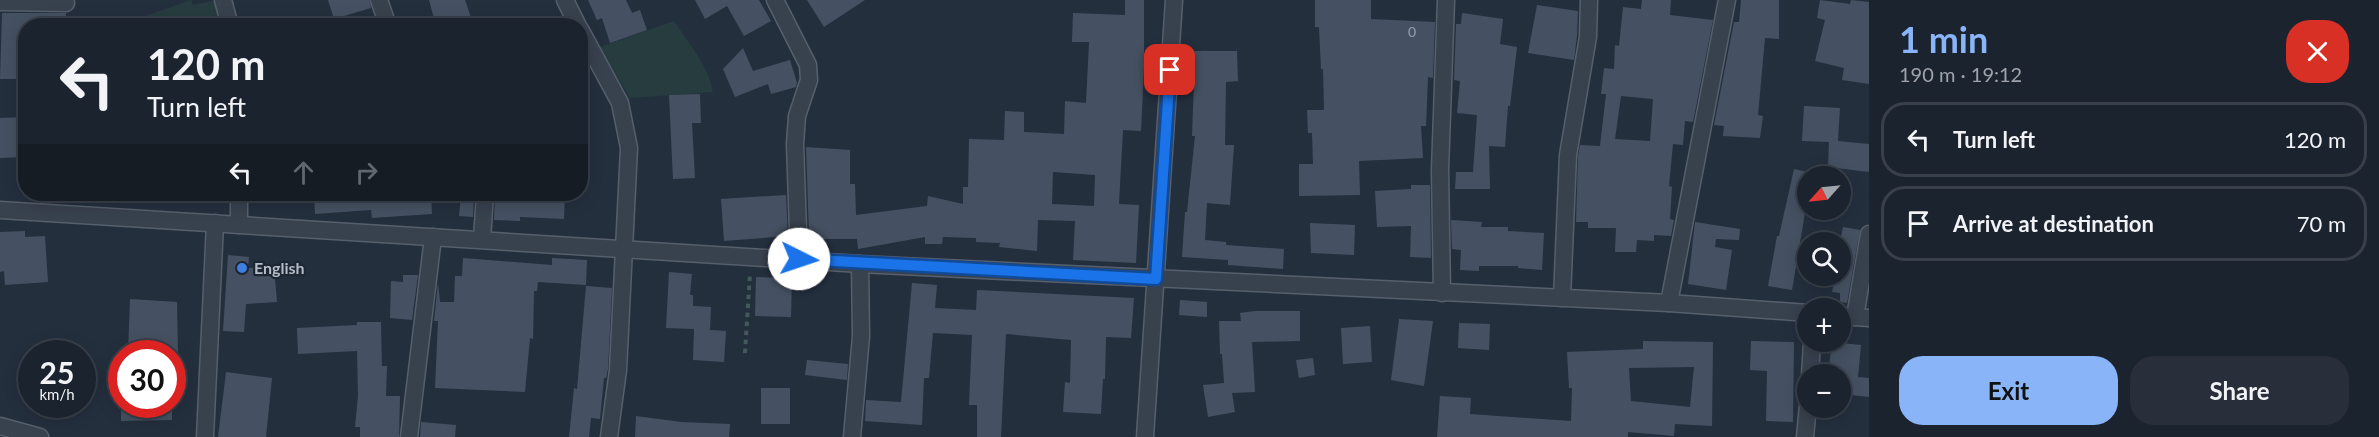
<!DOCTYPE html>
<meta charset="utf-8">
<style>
:root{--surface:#1b232e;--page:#282f3a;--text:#f1f3f6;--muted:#a0a4aa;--line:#39404a;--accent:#8ab4f8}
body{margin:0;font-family:Lato,sans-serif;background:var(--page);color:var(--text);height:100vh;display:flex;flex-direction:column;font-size:22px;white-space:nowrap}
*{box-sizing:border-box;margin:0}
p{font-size:20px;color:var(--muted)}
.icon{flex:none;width:33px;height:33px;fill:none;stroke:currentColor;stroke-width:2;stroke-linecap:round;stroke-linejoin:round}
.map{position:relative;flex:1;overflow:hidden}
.drawer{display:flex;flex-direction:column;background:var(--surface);width:510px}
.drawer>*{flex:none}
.hud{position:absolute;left:18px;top:18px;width:570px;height:183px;border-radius:24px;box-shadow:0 3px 15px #0003,0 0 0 2px var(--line);background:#1b232e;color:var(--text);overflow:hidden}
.needle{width:39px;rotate:243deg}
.fabs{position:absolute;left:1797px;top:166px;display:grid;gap:12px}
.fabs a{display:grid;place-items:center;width:54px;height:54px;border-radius:50%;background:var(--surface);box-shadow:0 3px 15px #0003,0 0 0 2px var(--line);font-size:30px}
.speed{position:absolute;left:18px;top:340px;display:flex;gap:12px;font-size:30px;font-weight:700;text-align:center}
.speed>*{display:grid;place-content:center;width:78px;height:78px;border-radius:50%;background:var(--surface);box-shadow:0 3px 15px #0003,0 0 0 2px var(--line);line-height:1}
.speed small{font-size:15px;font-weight:400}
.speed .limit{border:9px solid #d22;background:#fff;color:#111}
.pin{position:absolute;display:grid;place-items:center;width:51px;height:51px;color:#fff;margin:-26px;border-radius:12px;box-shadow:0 3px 9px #0006}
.me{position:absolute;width:66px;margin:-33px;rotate:94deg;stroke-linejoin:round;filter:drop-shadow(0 0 4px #0008)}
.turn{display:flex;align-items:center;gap:21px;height:126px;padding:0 30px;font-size:27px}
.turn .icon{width:78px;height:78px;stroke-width:2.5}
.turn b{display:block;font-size:42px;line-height:51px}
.lanes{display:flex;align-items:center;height:57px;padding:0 30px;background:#0003;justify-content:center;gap:30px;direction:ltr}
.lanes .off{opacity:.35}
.round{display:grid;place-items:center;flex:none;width:63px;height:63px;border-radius:24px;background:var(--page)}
.headline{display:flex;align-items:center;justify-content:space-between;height:102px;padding:0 30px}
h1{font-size:36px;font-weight:700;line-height:45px;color:var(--accent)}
.cta{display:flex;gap:12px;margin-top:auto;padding:12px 30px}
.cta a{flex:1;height:69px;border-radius:24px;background:var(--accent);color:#111;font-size:24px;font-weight:700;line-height:69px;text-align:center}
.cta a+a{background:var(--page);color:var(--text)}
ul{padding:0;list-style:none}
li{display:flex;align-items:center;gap:18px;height:75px;margin:0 12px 9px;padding:0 18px;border:3px solid var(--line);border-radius:24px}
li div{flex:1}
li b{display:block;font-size:22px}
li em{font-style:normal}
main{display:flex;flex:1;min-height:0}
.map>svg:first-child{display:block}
.green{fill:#263c3f}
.building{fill:#455162;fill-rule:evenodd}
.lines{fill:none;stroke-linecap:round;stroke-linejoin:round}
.minor-casing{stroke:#565f6c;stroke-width:19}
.path{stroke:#44595c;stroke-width:4;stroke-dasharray:4.5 4.5;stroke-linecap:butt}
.minor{stroke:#38414e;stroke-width:16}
.route-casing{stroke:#114b97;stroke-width:15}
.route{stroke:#1a73e8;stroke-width:10}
.shop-dot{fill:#3f7fe0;stroke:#1d2633;stroke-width:2}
.labels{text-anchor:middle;stroke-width:4.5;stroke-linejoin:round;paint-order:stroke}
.number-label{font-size:14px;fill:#98a1af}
.poi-label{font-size:16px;font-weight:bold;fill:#b4bcc9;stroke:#1d2633;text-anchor:start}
</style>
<main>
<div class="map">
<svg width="1869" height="437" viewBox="0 0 1869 437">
<rect width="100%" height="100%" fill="#242f3e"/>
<g class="green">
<path d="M191 0 193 5 218 0 223 26H117Z"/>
<path d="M674 21C688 43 709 66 713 92L630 98 600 47Z"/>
</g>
<g class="building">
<path d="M328 0H369L371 8 334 19Z"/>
<path d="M429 0H465L474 26H436Z"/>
<path d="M588 0H626L632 13 640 10 647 30 610 43 602 18 597 20Z"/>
<path d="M695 0H759L771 21 744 36 727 6 705 19Z"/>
<path d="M807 0H865L824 27Z"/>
<path d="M1125 0H1144V68L1141 131 1123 130 1119 204 1139 205 1136 263 1073 260 1075 221 1038 220 1037 251 999 247 1000 243 976 242V238L943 237 942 244H925V237L858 249 857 239H814V234H809L806 147 850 150V184H855L856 215 927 206 928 196 963 204V187H968L969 139 1004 140 1005 111 1024 112V132L1064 134 1065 101 1086 103 1089 42H1072L1073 13 1125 15ZM1053 172 1095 175 1094 206 1052 204Z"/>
<path d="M1315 0H1371V19L1435 22 1433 78 1428 77 1426 126H1421L1423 158 1359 161 1360 195 1299 196V164H1313L1312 133H1308L1307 110H1324L1323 69H1321L1319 27H1315Z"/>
<path d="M1642 0H1671L1670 15 1713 20 1693 122 1685 121 1683 145 1673 144 1669 186 1672 187 1670 219 1674 220 1671 236 1654 235V241L1637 240 1636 252H1615L1616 228H1588V222H1576L1578 156 1580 145 1600 146 1606 94H1601L1604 68 1614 69 1615 45 1619 46 1623 7 1641 9ZM1621 96 1653 99 1650 141 1615 139Z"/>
<path d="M1741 0H1779V39L1765 38 1758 115 1763 116 1760 138 1723 136 1724 126 1714 125 1734 22H1739Z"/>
<path d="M1820 0 1850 4 1851 0 1869 2V84L1842 80 1844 68 1815 61 1825 20 1817 18Z"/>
<path d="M1537 5 1578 11 1577 36 1574 60 1528 53Z"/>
<path d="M2 13H66V26H26V79H0Z"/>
<path d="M1462 13 1503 19 1500 44 1517 47 1510 106H1508L1505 147 1489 146 1490 189H1455L1456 172H1473L1477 115 1457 113 1460 81 1454 80 1456 24H1461Z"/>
<path d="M743 48 753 71 790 60 797 83 796 87 771 94 768 84 735 97 723 69Z"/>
<path d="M1190 51H1237L1238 81 1226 82 1225 145H1234L1230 205 1207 203 1205 240 1226 242V245L1284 249 1283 269 1228 265V260L1182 257 1185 212H1187L1195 136H1192L1194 82H1191Z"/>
<path d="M700 94 701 123H692L695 178 673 179 669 95Z"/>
<path d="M1804 106 1840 108 1838 141 1869 144V172L1828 167 1829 142 1802 141Z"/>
<path d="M26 117V157L0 158V118Z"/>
<path d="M1794 169 1808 172V213H1805L1792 290 1768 286 1777 236H1779Z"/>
<path d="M1411 185H1430L1431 258 1410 257 1411 226 1377 227 1375 191 1411 189Z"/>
<path d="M314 194H431L432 214 372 218 371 210 315 214Z"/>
<path d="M495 194H565L564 219 520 217V221L494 220Z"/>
<path d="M461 195 474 196 473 217 459 216Z"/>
<path d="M786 195 788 236 724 241 721 199Z"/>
<path d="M1451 220 1482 222 1481 227H1508V231L1544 233 1542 270 1518 268V266H1479V271L1460 270 1461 250 1452 249Z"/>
<path d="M1695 222 1740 229 1739 240 1716 239 1715 247 1732 250 1726 290 1688 284Z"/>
<path d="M1310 223 1355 225 1354 255 1311 253Z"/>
<path d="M1843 227 1860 230 1847 303 1840 302V293L1832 292 1835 276H1840V242Z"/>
<path d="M25 231V237L45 236 48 282 5 285 4 271 0 272V232Z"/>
<path d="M228 255 249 257 248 268 274 267 277 302 246 304 244 332 223 331Z"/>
<path d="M463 258 552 265V258L587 260 586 285 538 282 537 291H534L533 339 530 338 525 392 435 388 438 321H434L438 283 440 302H454L455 276H462Z"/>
<path d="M669 272 692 274 690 295H693V306L711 307 710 330 726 331 724 362 693 360 694 329 666 328Z"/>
<path d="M403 275H418L412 320 390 318 391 281 403 282Z"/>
<path d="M756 277 792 278 791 317 755 316Z"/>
<path d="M912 283 937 285 935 308 976 310 977 290 1134 298 1131 338 1106 337 1105 379H1103L1101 414 1063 412 1065 382 1070 383 1071 340 1006 334 1001 437H977V405H969L972 335 933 333 929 378H924L922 425 865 421 866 400 901 402Z"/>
<path d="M586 286 612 288 608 369 606 378H604L600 419 591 418 589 437H569L574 388 577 389Z"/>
<path d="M130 299 177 302 178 354H128Z"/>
<path d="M1180 300 1207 302V317L1179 315Z"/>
<path d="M1255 311H1300V341L1252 342 1255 392 1232 393 1235 412 1208 417 1203 385 1224 383 1222 354H1220L1219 321H1241L1240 313Z"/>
<path d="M1399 319 1433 321 1424 386 1391 380Z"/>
<path d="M357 322H381L382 366H387L386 396H400L399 437H360V427H355L358 396 357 351 298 354 297 328 357 325Z"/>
<path d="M1459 323 1490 324 1489 350 1458 348Z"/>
<path d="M1370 326 1372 362 1343 364 1341 328Z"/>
<path d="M1643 341 1713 342 1712 426 1675 424 1674 436 1628 432V437H1437L1440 396 1471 398 1470 414 1571 421 1572 388H1569L1567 352 1643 349ZM1694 367 1690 407 1631 401 1629 368Z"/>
<path d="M1751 341 1794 342 1793 422 1766 421 1767 371 1750 370Z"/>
<path d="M1832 342 1861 345 1858 377 1869 378V397L1840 394V375H1828Z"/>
<path d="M1313 358 1315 375 1299 378 1296 360Z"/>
<path d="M807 360 848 364 847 380 805 375Z"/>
<path d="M226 372 272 378 266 437H218Z"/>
<rect x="761" y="388" width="29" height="36"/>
<path d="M121 405H172V420L121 421Z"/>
<path d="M636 416 681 422 730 424 729 437H635Z"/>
<path d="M421 422 456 425 455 437H420Z"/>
</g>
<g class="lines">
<g class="minor-casing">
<g id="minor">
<path d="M223 0 230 26"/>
<path d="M379 0 388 26"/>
<path d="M565 0 578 26"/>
<path d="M775 0 808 65 809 80 797 116 795 144 799 259"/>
<path d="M0 2 66 3"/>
<path d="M580 29 620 103 629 148 618 370 609 437"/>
<path d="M0 210 860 264 1669 303 1808 313"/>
<path d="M239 225V194"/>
<path d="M482 239 485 194"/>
<path d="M1442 293 1440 170 1446 0"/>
<path d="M1562 298 1568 155 1588 37 1589 0"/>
<path d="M1669 303 1727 0"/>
<path d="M1840 316 1869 318"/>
<path d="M1855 317 1869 234"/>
<path d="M1810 375 1812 342"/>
<path d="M0 426 40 437"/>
<path d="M205 437 215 223"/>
<path d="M409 437 433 237"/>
<path d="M852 437 861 336 860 264"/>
<path d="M1145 437 1174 0"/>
<path d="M1805 437 1808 405"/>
</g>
</g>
<path class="path" d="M745 353 750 273"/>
<use href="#minor" class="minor"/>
</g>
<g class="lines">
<g class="route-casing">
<path id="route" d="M799 259 1156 279 1170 70"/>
</g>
<use href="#route" class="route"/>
</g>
<circle class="shop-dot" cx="242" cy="268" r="6"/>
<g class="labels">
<g class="number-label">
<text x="1412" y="37">0</text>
</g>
<g class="poi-label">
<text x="254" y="274">English</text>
</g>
</g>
</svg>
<div class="fabs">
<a><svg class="needle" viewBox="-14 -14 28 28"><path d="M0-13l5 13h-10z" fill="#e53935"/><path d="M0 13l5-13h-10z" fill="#a0a4aa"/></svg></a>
<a><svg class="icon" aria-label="search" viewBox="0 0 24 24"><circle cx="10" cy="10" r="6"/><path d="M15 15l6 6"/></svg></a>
<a>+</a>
<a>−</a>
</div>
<div class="speed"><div>25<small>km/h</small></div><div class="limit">30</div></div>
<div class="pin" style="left:1170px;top:70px;background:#d93025"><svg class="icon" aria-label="arrive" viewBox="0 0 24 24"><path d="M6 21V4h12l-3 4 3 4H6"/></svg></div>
<svg class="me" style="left:799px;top:259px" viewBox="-20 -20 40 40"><circle r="19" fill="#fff"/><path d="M0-13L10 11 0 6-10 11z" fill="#1a73e8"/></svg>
<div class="hud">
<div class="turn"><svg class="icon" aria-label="left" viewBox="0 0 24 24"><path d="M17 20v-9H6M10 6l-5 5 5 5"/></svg><div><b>120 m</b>Turn left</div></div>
<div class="lanes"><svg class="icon" aria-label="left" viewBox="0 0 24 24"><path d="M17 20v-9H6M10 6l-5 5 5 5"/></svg><svg class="icon off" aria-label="ahead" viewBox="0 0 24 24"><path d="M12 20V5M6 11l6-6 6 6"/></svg><svg class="icon off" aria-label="right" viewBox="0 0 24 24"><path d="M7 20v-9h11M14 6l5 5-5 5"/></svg></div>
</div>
</div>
<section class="drawer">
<div class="headline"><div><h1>1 min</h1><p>190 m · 19:12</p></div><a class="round" style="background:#d93025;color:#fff"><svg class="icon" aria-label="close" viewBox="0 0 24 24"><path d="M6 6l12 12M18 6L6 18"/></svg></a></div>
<ul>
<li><svg class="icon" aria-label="left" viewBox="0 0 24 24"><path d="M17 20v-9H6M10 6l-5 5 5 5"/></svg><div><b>Turn left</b></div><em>120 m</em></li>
<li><svg class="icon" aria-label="arrive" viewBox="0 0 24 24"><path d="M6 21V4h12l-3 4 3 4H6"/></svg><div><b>Arrive at destination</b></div><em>70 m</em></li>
</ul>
<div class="cta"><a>Exit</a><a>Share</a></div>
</section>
</main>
